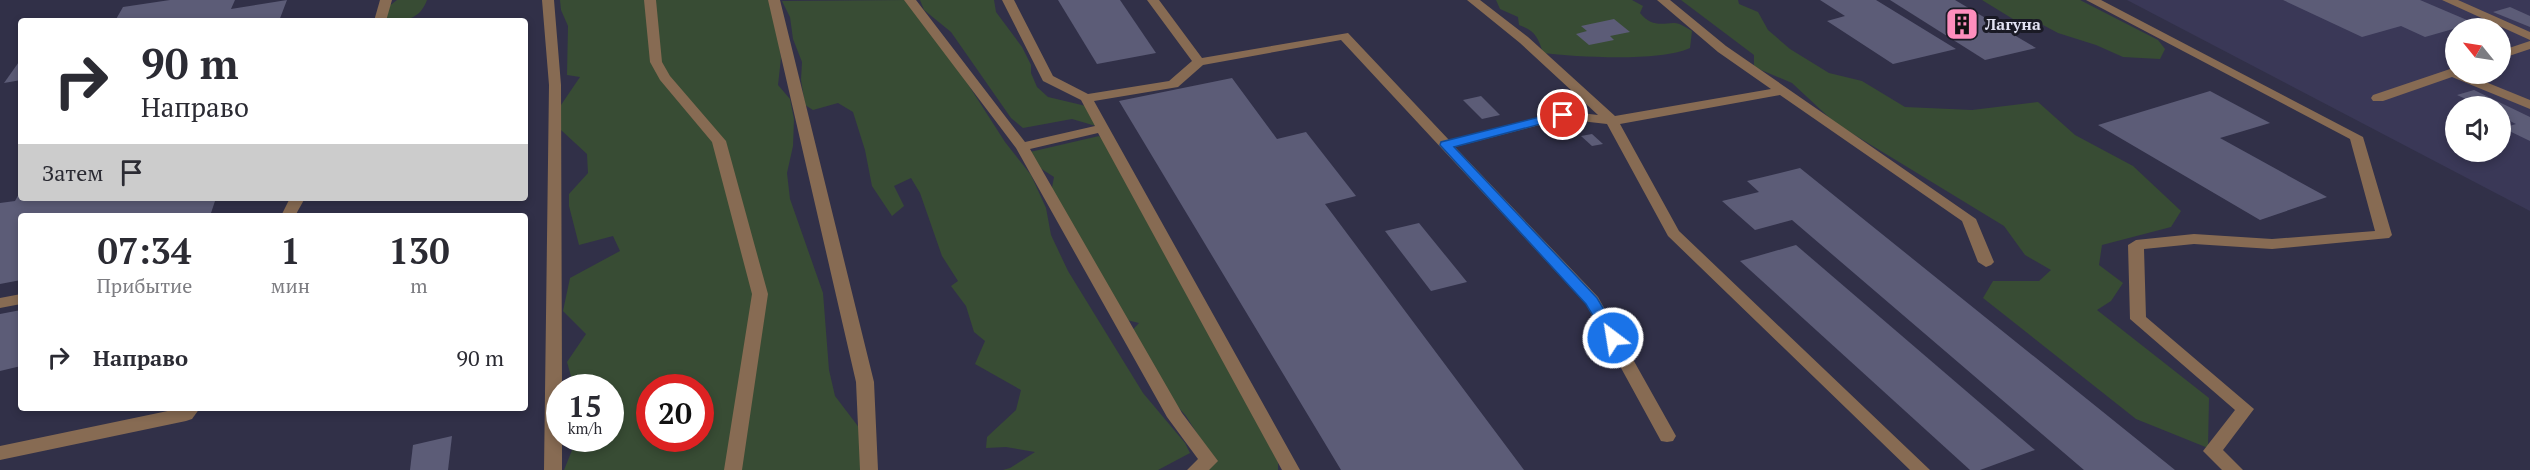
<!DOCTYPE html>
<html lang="ru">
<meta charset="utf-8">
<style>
:root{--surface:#fff;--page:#f7f7f7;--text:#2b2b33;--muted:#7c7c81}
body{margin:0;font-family:"PT Serif",serif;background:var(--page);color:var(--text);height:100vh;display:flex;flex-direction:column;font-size:22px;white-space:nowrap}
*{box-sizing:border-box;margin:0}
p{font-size:20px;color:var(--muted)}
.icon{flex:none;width:33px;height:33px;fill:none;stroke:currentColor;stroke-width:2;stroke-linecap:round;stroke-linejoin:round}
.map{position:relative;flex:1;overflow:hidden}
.side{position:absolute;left:18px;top:213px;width:510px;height:198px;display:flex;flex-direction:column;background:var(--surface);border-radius:6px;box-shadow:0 3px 9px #0003}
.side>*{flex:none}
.hud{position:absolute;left:18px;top:18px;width:510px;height:183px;border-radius:6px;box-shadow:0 3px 9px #0003;background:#fff;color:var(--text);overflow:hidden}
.needle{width:39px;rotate:300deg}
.buttons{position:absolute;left:2445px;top:18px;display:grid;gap:12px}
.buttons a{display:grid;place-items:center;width:66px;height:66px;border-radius:50%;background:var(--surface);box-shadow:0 3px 9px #0003;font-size:30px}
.speed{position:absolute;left:546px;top:374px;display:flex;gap:12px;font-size:30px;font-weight:700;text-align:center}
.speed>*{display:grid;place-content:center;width:78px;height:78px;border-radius:50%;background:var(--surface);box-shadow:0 3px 9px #0003;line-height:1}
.speed small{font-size:15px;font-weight:400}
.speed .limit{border:9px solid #d22;background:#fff;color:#111}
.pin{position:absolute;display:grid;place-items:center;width:51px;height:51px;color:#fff;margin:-26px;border:3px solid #fff;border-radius:50%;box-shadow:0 2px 6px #0007}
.me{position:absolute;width:66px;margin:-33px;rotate:329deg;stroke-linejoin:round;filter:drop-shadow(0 0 4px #0008)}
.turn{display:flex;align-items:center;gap:21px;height:126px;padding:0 24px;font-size:27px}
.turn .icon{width:78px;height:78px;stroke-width:2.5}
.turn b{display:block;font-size:42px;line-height:51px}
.then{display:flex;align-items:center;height:57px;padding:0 24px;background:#0003;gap:12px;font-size:22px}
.eta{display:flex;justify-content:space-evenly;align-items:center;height:102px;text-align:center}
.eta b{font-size:36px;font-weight:700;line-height:42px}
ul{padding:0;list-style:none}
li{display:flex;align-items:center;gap:18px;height:84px;padding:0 24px}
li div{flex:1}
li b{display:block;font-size:22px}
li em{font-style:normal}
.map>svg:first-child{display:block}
.built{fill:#3a3857;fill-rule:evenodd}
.green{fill:#384c34;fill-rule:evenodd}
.building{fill:#5c5c77}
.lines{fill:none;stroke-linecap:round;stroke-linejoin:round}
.minor{fill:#876b53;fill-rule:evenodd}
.route{fill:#1a73e8;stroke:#114b97;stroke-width:1.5}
.labels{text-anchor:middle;stroke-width:6;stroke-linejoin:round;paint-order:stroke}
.far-poi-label{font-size:16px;font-weight:bold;fill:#e4e4f4;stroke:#1a1a25;text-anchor:start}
</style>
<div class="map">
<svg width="2530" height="470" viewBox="0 0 2530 470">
<rect width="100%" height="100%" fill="#313048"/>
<path class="built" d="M2127 0H2530V211ZM2456 28H2500V74H2456ZM2456 106H2500V152H2456Z"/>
<g class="green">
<path d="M397 0H427C418 24 399 21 376 21L384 10Z"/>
<path d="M560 0H772L781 58 778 85 790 99 794 119 793 146 787 173 790 199 823 293 829 370 835 396 870 442V470H564L577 438H610V387H574L567 362 586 334 563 311 570 278 620 251 613 236 579 245 569 206V194L588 173 587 154 561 130V105L580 77 567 75 568 26 561 10ZM650 387H700V438H650Z"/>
<path d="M907 0 946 50 1005 142 1031 175 1046 208 1051 235 1068 271 1143 393 1185 443 1190 453 1158 470H1003L1010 468 1035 452 1006 447 986 448 987 437 1016 410 1021 390 975 364 985 341 974 332 966 306 951 286 958 281 942 256 920 193 911 178 894 186 904 206 892 216 872 186 865 150 853 112 838 103 813 110 805 105 801 80 802 62 793 39 790 17 782 1Z"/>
<path d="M920 0H994L996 12 1022 47 1031 65V73L1037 87 1048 97 1086 106 1096 126 1072 119 1023 128 1011 118 951 32 924 10Z"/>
<path d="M1496 0H1632L1643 6 1640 13C1651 26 1659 24 1674 23 1680 23 1687 28 1692 31L1690 48C1659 62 1578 57 1543 53 1538 37 1535 31 1519 25L1518 17 1500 9Z"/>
<path d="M1681 0H1738L1739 4 1758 12 1768 30 1790 49 1829 73 1862 81 1905 107 1972 110 2038 102 2075 135 2133 166 2181 211 2171 227 2102 245 2099 265 2123 283 2111 301 2097 310 2209 398 2208 448 2136 419 1983 298 1993 281H2039L2051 270 2025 255 2004 226 1835 123 1792 83 1754 67V55Z"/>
<path d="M1982 0H2080L2158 40 2165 49 2160 59 2123 57 2096 45 2058 33 2041 24 2026 27Z"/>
<path d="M1099 136 1110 146 1278 462V470H1201L1203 443 1186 416 1152 377 1127 336 1139 323 1111 316 1051 193 1054 177 1037 166 1030 152Z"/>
</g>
<g class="building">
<path d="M170 0H235L231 9 287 0 279 21H115L123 7Z"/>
<path d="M1058 0H1120L1156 53 1097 64Z"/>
<path d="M1820 0H1876L1956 49 1893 64 1827 21 1845 16Z"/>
<path d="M1890 0H1955L2036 48 1985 60Z"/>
<path d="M2283 0H2420L2474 23 2425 37 2401 26 2362 37Z"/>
<path d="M2510 7 2530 16V27L2493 12Z"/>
<path d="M1614 19 1630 32 1610 36 1614 40 1589 45 1576 34 1587 31 1581 26Z"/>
<path d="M21 59V80L4 83Z"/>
<path d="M1232 78 1277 139 1306 132 1356 196 1325 204 1524 470H1341L1119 101Z"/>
<path d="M2474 90 2530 117V141L2503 128 2516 124 2500 116V106H2481L2457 95Z"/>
<path d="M2210 91 2270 123 2220 138 2327 197 2260 220 2098 125Z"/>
<path d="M1481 96 1500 115 1482 119 1463 100Z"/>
<path d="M1592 134 1603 144 1592 146 1581 136Z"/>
<path d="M1800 168 2175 470H2084L1792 220 1755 230 1722 201 1759 192 1747 181Z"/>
<path d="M21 190V198H216L210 216H21V280L0 284V203L15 201Z"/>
<path d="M1419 223 1467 282 1431 291 1385 231Z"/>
<path d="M1796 245 2035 450 1980 470H1970L1740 261Z"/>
<path d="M21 310V366L0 371V314Z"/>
<path d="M452 436 448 470H410L413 445Z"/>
</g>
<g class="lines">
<g class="minor">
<path d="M380 0H392L386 21H374Z"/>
<path d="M542 0H554L561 85 562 387H560V438H562V470H544L549 85Z"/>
<path d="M644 0H656L662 62 670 76 726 141 768 294 742 470H724L752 294 712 142 660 80 650 62Z"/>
<path d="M768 0H780L874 382 878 470H860L856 382Z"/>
<path d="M904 0H916L1025 142 1095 126 1081 100 1043 81 1002 0H1014L1053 76 1088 94 1169 81 1192 61 1147 0H1159L1202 58 1348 33 1449 140 1563 111 1598 115 1520 43 1467 0H1480L1528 37 1615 116 1771 89 1718 52 1657 0H1670L1726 46 1976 219 1994 262 1991 265 1986 267 1978 262 1962 221 1780 95 1620 124 1679 231 1930 470H1910L1668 236 1607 124 1563 119 1455 147 1598 297 1676 436 1673 441 1667 442 1661 441 1586 304 1341 40 1203 65 1178 87 1094 101 1300 470H1282L1098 133 1030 149 1182 413 1218 461 1209 470H1187L1198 459 1167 417 1016 148Z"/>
<path d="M2086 0H2101L2363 137 2392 235 2389 238 2272 249 2194 244 2144 249 2146 317 2254 409 2223 450 2243 470H2222L2203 451 2235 410 2130 319 2128 245 2136 240 2194 234 2272 239 2375 231 2350 139Z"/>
<path d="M2442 0H2458L2530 32V40Z"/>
<path d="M2530 41V49L2500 59V51Z"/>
<path d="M2456 67V74H2466L2530 100V109L2452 77 2383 101H2373L2371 98 2373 95Z"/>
<path d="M290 198H305L295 216H281Z"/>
<path d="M21 294V304L0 308V298Z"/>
<path d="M182 408H200L192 419 186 421 0 460V446Z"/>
</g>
</g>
<path class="route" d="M1563 111 1567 112V117L1454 147 1597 298 1621 338 1613 343 1608 341 1586 304 1440 145 1441 142Z"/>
<defs>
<g id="building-square" transform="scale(1.725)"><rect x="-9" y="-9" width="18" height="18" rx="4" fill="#fe8ebd" stroke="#1a1a25"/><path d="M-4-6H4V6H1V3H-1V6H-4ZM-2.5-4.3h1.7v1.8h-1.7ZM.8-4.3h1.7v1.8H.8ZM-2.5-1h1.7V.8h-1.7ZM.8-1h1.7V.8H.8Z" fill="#111"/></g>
</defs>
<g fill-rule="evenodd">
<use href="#building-square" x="1962" y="24"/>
</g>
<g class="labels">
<g class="far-poi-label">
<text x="1985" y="30">Лагуна</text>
</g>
</g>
</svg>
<div class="buttons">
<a><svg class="needle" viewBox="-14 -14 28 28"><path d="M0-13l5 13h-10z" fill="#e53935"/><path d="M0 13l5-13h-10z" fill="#7c7c81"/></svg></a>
<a><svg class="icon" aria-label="sound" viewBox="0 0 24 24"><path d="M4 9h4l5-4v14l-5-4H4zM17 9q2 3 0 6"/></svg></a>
</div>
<div class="speed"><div>15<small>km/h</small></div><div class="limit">20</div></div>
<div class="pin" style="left:1563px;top:115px;background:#d93025"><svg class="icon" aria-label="arrive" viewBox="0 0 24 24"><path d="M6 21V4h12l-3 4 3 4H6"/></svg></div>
<svg class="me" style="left:1613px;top:338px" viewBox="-20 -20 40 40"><circle r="17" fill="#1a73e8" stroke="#fff" stroke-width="3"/><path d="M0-11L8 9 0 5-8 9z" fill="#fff"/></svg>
<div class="hud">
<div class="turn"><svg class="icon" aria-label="right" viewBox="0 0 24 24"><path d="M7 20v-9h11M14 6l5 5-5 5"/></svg><div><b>90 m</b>Направо</div></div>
<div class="then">Затем<svg class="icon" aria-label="arrive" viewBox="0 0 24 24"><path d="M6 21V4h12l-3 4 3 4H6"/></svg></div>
</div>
<section class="side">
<div class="eta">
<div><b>07:34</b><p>Прибытие</p></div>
<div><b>1</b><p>мин</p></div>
<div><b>130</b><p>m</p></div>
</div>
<ul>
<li><svg class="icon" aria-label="right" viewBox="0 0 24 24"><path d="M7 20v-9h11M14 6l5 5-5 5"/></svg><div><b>Направо</b></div><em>90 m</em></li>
</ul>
</section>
</div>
